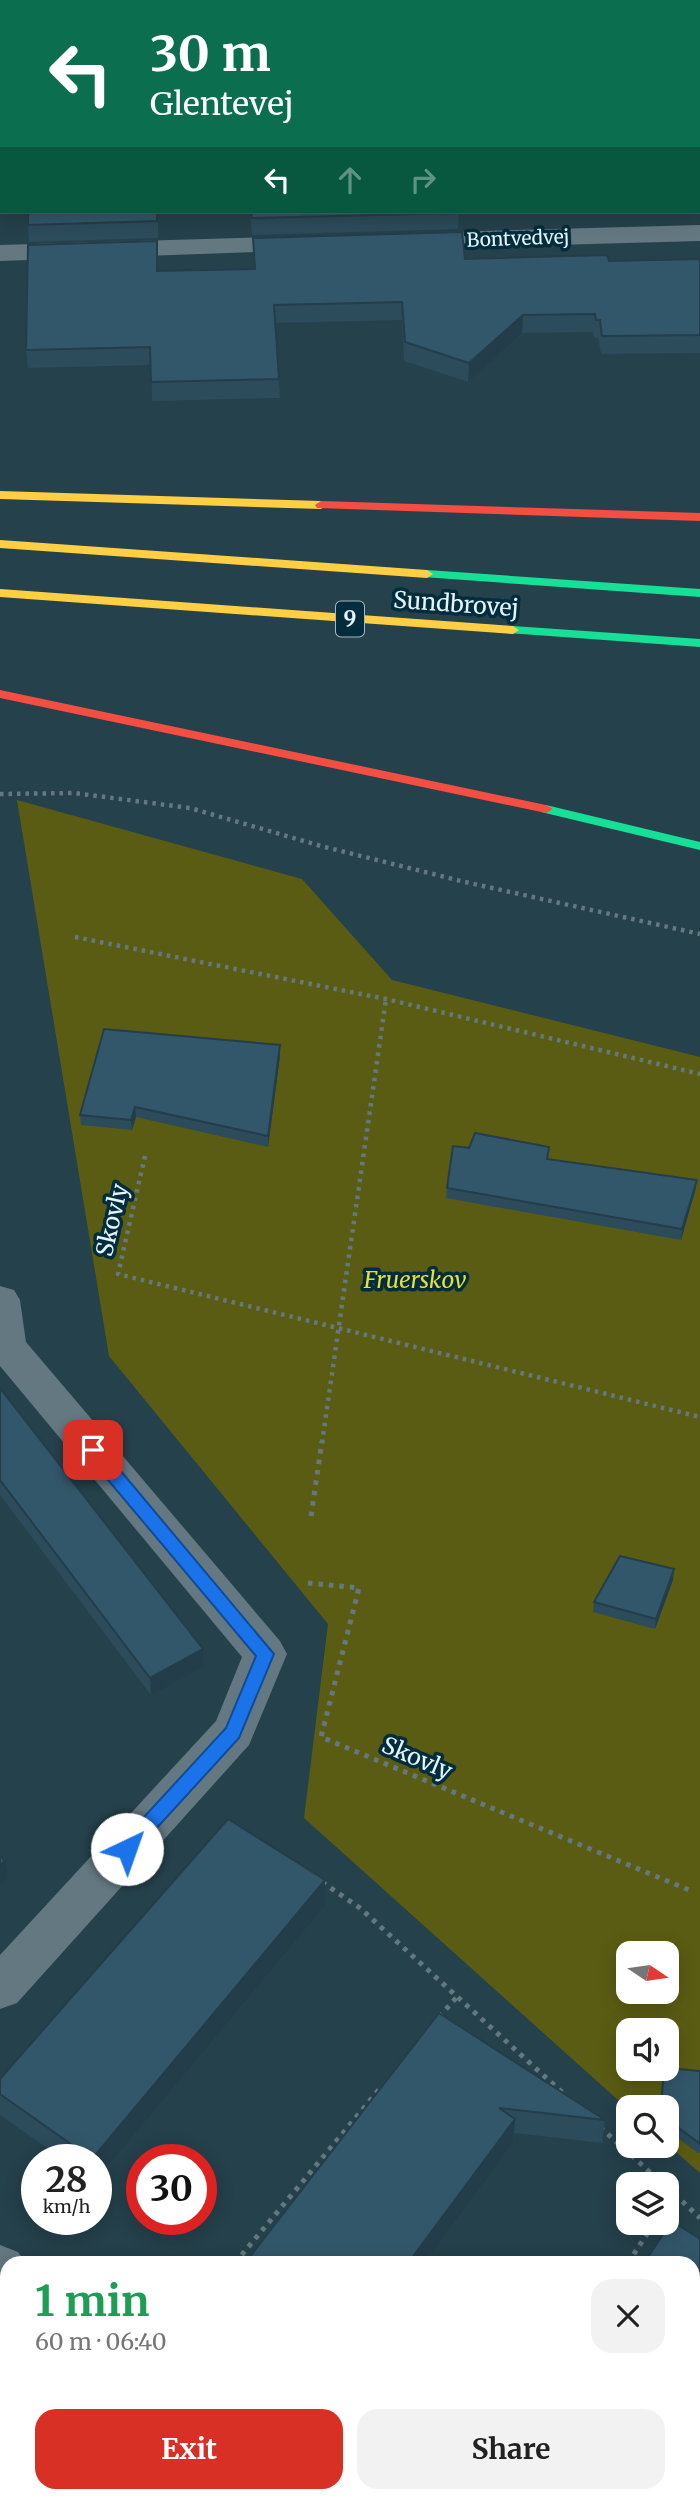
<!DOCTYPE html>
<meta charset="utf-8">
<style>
:root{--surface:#fff;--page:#f2f2f2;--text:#222;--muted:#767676;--accent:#d93025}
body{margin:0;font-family:Merriweather,serif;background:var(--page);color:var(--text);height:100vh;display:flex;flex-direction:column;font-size:26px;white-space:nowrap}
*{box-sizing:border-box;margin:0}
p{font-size:23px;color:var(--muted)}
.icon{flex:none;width:38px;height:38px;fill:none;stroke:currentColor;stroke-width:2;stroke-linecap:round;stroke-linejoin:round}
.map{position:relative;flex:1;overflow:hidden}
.panel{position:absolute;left:0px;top:2256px;width:700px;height:247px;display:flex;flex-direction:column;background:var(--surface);border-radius:21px 21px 0 0;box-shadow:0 4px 18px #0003}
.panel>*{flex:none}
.top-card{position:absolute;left:0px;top:0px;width:700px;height:214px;box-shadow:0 4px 18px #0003;background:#0b6e4f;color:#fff;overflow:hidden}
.needle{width:46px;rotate:103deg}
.buttons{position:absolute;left:616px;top:1941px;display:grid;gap:14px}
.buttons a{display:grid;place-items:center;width:63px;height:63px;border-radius:14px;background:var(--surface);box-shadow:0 4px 18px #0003;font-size:35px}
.speed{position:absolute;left:21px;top:2144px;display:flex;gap:14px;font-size:35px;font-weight:700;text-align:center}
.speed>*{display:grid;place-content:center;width:91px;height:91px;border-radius:50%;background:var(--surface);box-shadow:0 4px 18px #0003;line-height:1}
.speed small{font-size:18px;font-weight:400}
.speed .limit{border:10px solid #d22;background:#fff;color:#111}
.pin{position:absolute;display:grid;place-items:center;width:60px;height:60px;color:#fff;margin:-30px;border-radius:14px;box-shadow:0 4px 10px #0006}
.me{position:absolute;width:77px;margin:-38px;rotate:42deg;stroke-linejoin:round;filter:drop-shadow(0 0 5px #0008)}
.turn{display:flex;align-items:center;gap:24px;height:147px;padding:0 35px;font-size:32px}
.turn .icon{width:91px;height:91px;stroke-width:2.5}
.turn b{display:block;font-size:49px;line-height:60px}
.lanes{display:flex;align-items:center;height:66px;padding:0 35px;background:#0003;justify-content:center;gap:35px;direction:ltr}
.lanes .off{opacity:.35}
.round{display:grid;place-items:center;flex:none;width:74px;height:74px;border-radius:21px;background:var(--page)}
.head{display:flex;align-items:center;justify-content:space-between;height:119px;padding:0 35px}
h1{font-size:42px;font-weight:700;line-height:52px;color:#1e9e55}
.button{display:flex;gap:14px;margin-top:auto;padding:14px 35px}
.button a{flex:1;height:80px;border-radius:21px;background:var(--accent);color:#fff;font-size:28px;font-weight:700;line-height:80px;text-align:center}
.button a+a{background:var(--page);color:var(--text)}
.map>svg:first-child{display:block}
.green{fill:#5b5c13;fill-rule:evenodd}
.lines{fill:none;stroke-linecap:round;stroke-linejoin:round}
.path-far1{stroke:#65787f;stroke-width:4.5;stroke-dasharray:3.5 5;stroke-linecap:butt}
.path{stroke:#65787f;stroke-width:5;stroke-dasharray:4.5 6;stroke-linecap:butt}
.street{fill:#647881;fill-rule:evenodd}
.fast{fill:#16e098;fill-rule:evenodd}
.slow{fill:#ffcf43;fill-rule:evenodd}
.jam{fill:#f24e42;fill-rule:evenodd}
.wall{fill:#2c4b5b}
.shaded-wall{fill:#243d4a}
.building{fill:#33576a;stroke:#243d4a;stroke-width:2}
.route{fill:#1a73e8;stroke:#114b97;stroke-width:2}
.labels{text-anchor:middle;stroke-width:7;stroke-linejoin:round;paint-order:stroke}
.far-street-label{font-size:19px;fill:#e4f5fd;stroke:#032d3c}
.shield{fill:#032d3c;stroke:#a0b9c3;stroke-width:2}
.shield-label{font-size:21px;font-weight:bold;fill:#e4f5fd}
.street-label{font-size:23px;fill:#e4f5fd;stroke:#032d3c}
.park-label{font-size:23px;font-style:italic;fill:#e6df35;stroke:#032d3c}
</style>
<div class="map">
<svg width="700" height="2501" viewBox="0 0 700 2501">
<rect width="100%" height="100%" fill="#25414b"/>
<path class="green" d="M17 800 302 879 392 980 700 1057V2173L667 2144V2107L628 2109 304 1818 328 1624 109 1356ZM628 1953H667V1992H628ZM628 2030H667V2068H628Z"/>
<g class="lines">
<g class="path-far1">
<path d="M0 794 74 793 190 808 321 846 465 882 700 934"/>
<path d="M75 937 386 999 700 1074"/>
<path d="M145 1156 118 1274 700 1417"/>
<path d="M322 1443 386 999"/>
</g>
<g class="path">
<path d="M311 1516 322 1441"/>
<path d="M308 1583 359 1588 321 1737 689 1890"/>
<path d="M322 1882 360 1908 565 2095"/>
<path d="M439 2017 457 1997"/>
<path d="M600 2127 663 2184"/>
<path d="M667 2187 700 2218"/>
<path d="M667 2205 674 2194"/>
<path d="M235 2263 382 2086"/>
<path d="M628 2263 655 2222"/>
<path d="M23 2496V2501"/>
<path d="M468 2501 472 2496"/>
</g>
<g class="street">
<path d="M583 0H607L608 2H584Z"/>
<path d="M700 225V241L412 249 402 247 399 241 402 235 412 233Z"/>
<path d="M306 236 316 238 319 244 316 250 0 261V245Z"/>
<path d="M0 1286 14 1290 20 1300 26 1342 280 1641 287 1654 249 1745 17 2003 0 2009V1955L216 1721 242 1657 0 1366Z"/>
<path d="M0 2245 18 2252 26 2263H7V2300L0 2297Z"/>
<path d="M177 2496H232L234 2501H179Z"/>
</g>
<g class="fast">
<path d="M427 570 700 589V597L423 577V571Z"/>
<path d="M513 626 700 639V647L508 633V627Z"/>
<path d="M546 805 700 842V850L541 812 539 809Z"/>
</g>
<g class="slow">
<path d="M0 491 321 501 327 505 321 509 0 499Z"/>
<path d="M0 540 427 570 433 574 427 578 0 548Z"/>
<path d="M0 589 513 626 519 630 513 634 0 597Z"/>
</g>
<g class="jam">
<path d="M321 501 700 513V521L317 508 315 505Z"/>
<path d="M0 690 546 805 553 809 546 813 0 698Z"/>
</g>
</g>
<g class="wall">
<path d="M0 0 2 2V58H0Z"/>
<path d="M654 0H700V43H698V2H655Z"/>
<path d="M158 212V238L29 242 28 225Z"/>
<path d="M250 212H459L458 229 252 235Z"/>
<path d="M253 238 465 259 609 261 700 259V353L601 354 598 338H594L593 332 522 333 468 382 404 361 402 320 275 323 280 398 152 401 151 365 28 368 26 350 157 241 158 271 255 269Z"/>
<path d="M280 1056 268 1147 136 1117 132 1130 81 1125 80 1115Z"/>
<path d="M548 1160 697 1180 695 1191 681 1240 446 1198 447 1188Z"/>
<path d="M0 1388 203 1649 204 1667 151 1695 0 1495Z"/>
<path d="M673 1580 655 1629 593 1612 594 1602Z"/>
<path d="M325 1880V1905L96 2160H64L0 2115V2079Z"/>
<path d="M439 2013 605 2120 602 2143 514 2133 513 2142Z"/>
<path d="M664 2068 700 2071V2153H698L667 2130V2107H661Z"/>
</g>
<g class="shaded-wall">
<path d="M523 315 522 333 468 382 469 363Z"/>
<path d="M280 1045V1056L268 1147V1136Z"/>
<path d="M135 1107 136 1117 132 1130 131 1120Z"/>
<path d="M697 1180 695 1191 681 1240 682 1229Z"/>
<path d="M674 1569 673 1580 655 1629 656 1619Z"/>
<path d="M203 1649 204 1667 151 1695 150 1678Z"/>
<path d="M5 1861 8 1877 0 1884V1865Z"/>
<path d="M325 1880V1905L96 2180V2160L92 2159Z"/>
<path d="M515 2119 513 2142 424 2263H408Z"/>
<path d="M700 2425V2440L693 2450V2436Z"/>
<path d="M654 2496H664L660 2501H650Z"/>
</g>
<g class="building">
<path d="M0 0H540V2H2V41L0 42Z"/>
<path d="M659 0H700V27H698V2H659Z"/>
<path d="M28 212H157V221L28 225Z"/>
<path d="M251 212H459V213L252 218Z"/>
<path d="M462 232 465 259 607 255 609 261 700 259V335L602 336 600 320H596L595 314 523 315 469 363 405 342 402 302 274 305 279 379 151 382 150 347 26 350 28 245 157 241V271L255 269 253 238Z"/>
<path d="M104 1029 280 1045 268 1136 135 1107 131 1120 80 1115Z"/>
<path d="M475 1133 549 1147 547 1159 697 1180 682 1229 447 1188 453 1146 469 1148Z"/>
<path d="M0 1388 203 1649 150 1678 0 1480Z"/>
<path d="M620 1556 674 1569 656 1619 594 1602Z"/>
<path d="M228 1819 325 1880 92 2159 0 2094V2079Z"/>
<path d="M0 1856 5 1861 0 1865Z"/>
<path d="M439 2013 605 2120 499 2108 515 2119 408 2263H245Z"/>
<path d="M664 2068H667L700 2071V2144L667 2119V2107H661Z"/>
<path d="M672 2221 700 2239V2425L693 2436V2263H644Z"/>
<path d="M483 2496H654L650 2501H480Z"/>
</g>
<path class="route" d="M93 1444 99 1445 274 1654 239 1738 133 1854 127 1857 120 1854 117 1849 120 1843 226 1728 256 1656 87 1455 85 1450 87 1445Z"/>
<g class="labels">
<g class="far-street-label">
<text transform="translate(518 238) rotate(-2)" y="7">Bontvedvej</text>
</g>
<rect class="shield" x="336" y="601.5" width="28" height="35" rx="5"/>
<g class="shield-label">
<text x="350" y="626">9</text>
</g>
<g class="street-label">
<text transform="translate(456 604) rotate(4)" y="8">Sundbrovej</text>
<text transform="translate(112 1220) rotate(-77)" y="8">Skovly</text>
<text transform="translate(417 1758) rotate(23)" y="8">Skovly</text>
</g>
<g class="park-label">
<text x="415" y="1288">Fruerskov</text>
</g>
</g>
</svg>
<div class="buttons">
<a><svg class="needle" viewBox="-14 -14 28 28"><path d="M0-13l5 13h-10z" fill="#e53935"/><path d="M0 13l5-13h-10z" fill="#767676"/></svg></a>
<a><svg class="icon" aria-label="sound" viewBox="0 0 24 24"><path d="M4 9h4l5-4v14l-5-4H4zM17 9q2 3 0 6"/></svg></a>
<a><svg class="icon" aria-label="search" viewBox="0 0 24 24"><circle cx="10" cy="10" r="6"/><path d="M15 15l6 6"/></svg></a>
<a><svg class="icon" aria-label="layers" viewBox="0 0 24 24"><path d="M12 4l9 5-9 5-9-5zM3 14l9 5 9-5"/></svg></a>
</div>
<div class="speed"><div>28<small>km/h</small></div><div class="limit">30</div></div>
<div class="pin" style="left:93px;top:1450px;background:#d93025"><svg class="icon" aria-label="arrive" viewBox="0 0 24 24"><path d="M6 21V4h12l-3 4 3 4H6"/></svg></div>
<svg class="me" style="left:127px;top:1849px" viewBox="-20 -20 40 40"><circle r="19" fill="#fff"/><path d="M0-13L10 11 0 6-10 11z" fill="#1a73e8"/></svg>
<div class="top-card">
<div class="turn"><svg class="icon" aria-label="left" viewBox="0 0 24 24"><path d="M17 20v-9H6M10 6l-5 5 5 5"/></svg><div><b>30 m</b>Glentevej</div></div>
<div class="lanes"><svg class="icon" aria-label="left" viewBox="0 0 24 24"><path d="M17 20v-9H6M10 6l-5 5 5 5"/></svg><svg class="icon off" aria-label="ahead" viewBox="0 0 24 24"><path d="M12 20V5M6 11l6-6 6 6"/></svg><svg class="icon off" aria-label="right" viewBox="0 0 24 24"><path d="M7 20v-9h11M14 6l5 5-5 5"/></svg></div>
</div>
<section class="panel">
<div class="head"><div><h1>1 min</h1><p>60 m · 06:40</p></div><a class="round"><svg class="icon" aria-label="close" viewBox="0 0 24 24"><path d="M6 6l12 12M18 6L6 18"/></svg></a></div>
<div class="button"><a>Exit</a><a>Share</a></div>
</section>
</div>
